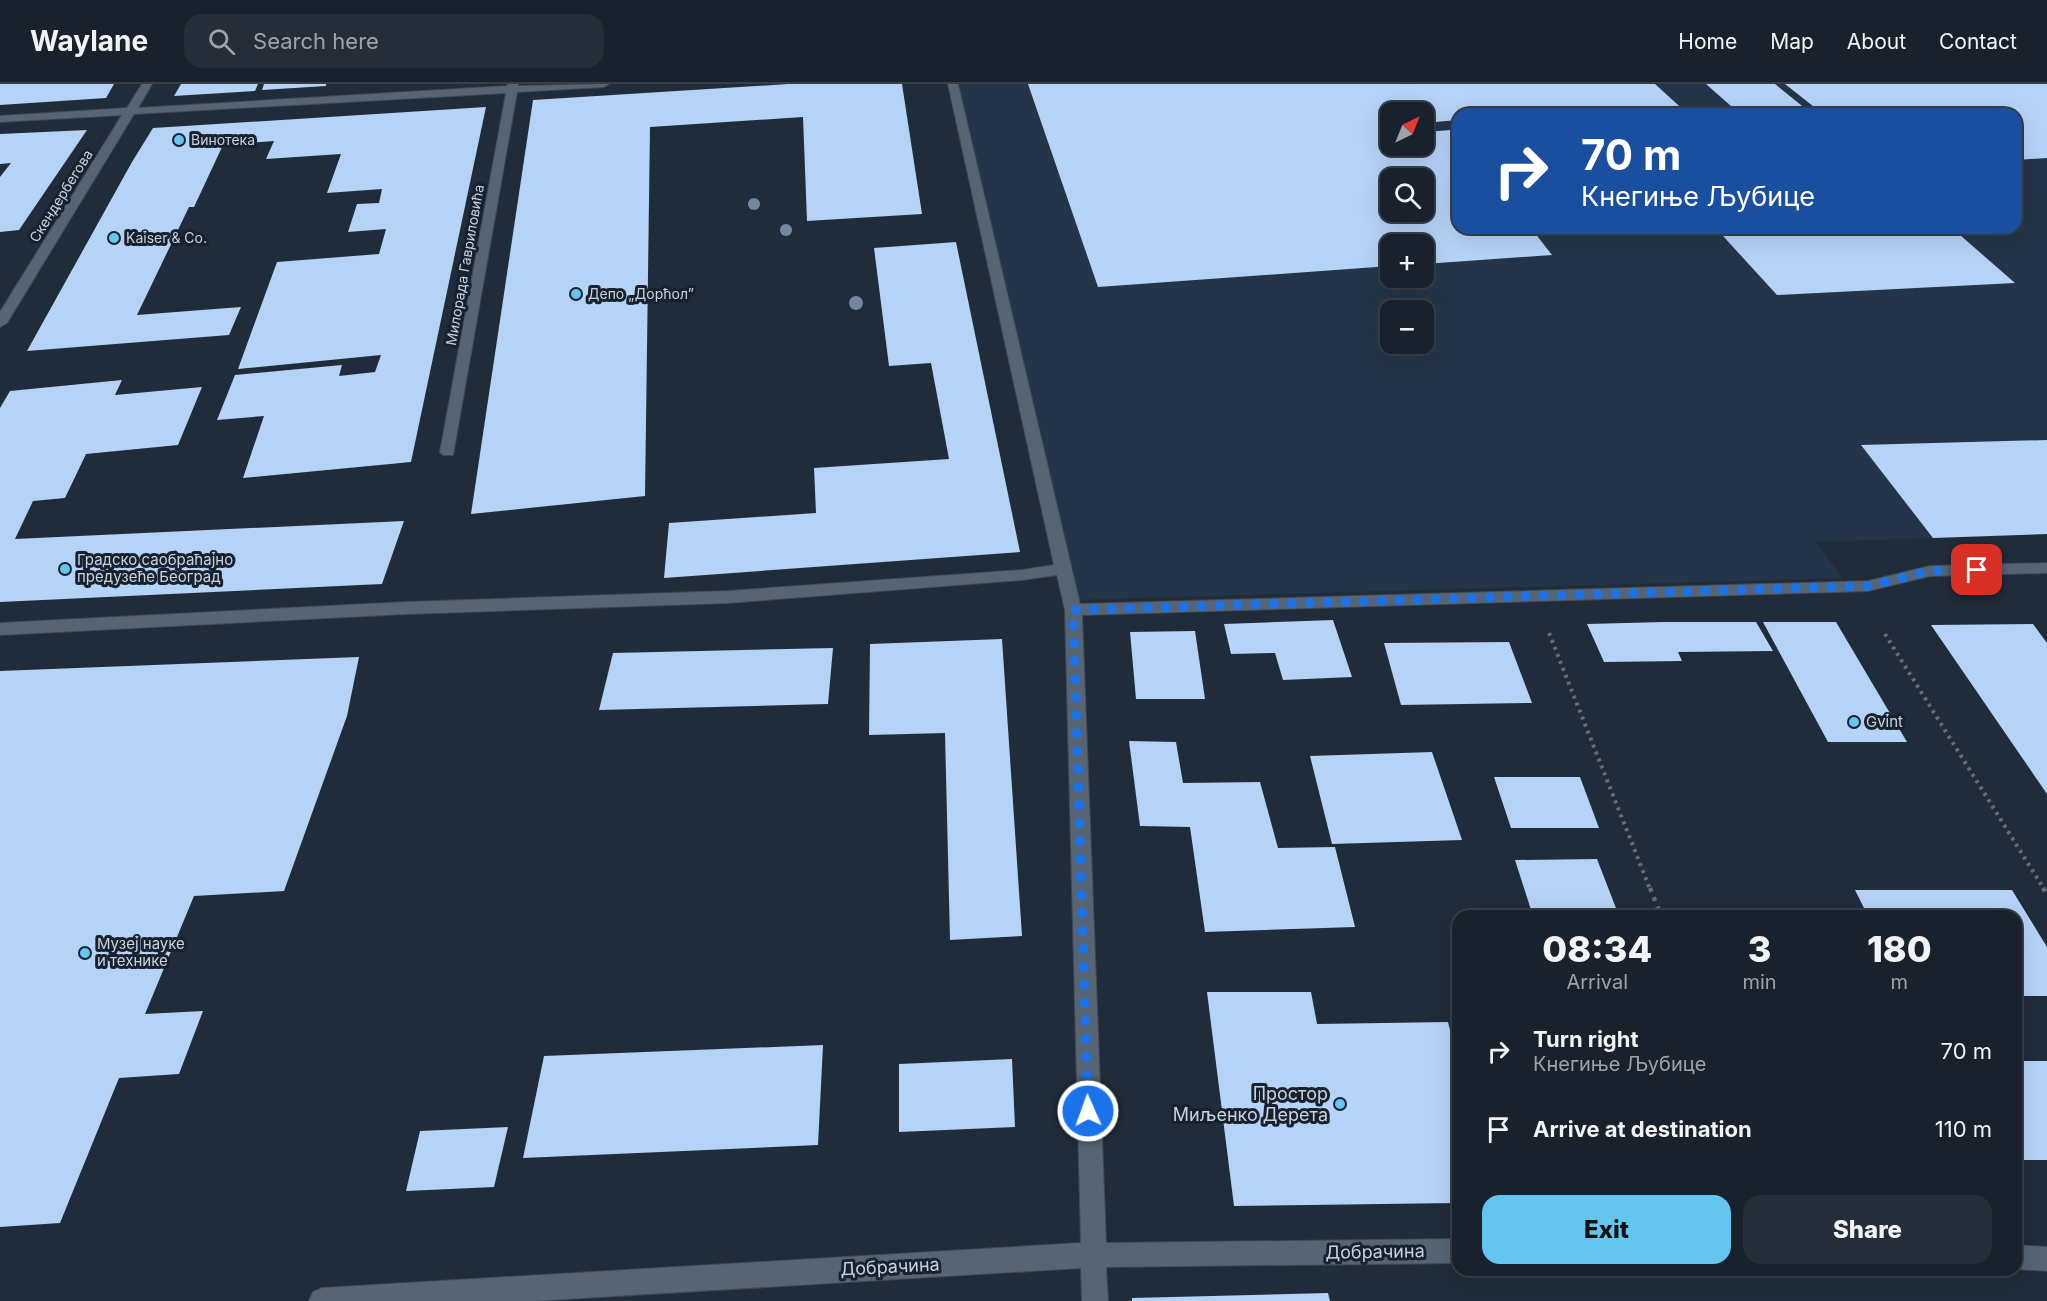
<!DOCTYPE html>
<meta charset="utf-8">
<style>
:root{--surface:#18212c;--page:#252e38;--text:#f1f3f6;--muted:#9fa3a9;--line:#363e48;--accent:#64c5ee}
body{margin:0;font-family:Inter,sans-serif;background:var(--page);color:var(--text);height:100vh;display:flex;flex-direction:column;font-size:22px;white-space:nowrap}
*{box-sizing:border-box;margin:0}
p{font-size:20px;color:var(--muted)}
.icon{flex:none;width:33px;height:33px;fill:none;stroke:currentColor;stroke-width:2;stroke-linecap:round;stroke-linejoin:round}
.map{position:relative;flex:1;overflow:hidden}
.panel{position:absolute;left:1452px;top:826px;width:570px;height:366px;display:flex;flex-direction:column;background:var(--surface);border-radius:18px;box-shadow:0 6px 24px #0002,0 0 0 2px var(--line)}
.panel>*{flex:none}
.banner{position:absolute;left:1452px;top:24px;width:570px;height:126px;border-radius:18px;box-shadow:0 6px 24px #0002,0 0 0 2px var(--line);background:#1a4fa0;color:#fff;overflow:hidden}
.needle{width:39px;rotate:43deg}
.fabs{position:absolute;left:1380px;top:18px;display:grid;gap:12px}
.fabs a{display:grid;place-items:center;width:54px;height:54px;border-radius:12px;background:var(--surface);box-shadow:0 6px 24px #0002,0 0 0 2px var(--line);font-size:30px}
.pin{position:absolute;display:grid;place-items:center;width:51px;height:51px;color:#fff;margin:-26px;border-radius:12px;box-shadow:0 3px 9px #0006}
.me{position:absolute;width:66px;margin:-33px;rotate:358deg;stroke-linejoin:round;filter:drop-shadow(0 0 4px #0008)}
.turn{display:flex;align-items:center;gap:21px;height:126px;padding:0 30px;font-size:27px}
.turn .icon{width:78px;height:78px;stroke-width:2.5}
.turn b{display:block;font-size:42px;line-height:51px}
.eta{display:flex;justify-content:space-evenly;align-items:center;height:102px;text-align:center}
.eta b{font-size:36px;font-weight:800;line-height:42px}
.action{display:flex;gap:12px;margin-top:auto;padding:12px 30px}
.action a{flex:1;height:69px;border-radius:18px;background:var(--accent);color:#111;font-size:24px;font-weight:800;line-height:69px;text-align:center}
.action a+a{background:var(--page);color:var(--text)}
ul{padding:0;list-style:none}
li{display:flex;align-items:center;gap:18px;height:78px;padding:0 30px}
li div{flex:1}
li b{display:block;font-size:22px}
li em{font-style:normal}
header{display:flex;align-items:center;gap:36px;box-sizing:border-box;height:84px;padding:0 30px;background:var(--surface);border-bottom:2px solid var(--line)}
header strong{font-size:28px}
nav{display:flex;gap:33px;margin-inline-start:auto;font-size:21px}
.search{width:420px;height:54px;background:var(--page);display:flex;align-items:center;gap:15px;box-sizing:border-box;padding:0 21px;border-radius:18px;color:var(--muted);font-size:22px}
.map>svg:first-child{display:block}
.built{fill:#253549;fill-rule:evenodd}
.building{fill:#b5d2f7;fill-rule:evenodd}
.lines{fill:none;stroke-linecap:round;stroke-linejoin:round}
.minor-casing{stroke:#3f4955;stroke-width:2}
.path-far1{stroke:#646e7b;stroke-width:4;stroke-dasharray:3 4.5;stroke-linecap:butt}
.path{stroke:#646e7b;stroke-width:4.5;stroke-dasharray:4 6;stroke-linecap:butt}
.minor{fill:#566474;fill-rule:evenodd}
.tree{fill:#74879f}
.route{stroke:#1a73e8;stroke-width:10;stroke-dasharray:0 18}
.poi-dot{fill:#64c5ee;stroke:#172230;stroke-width:2}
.labels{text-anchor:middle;stroke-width:6;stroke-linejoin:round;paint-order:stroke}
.far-poi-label{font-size:14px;fill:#cbd2dc;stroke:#172230;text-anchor:start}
.far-street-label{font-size:14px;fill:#cbd2dc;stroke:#172230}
.poi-label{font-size:15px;fill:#cbd2dc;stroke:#172230;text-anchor:start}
.near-poi-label{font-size:18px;fill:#cbd2dc;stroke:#172230;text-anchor:end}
.near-street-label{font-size:18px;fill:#cbd2dc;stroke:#172230}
</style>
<header>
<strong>Waylane</strong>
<div class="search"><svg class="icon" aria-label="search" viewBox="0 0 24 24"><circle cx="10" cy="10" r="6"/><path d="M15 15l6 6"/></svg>Search here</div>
<nav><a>Home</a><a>Map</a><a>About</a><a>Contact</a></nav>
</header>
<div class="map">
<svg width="2047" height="1217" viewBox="0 0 2047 1217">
<rect width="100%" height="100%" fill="#202c3a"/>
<path class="built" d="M959 0H2047V450L1816 458 1842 494 1071 516ZM1390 28H1424V62H1390ZM1458 30H2016V144H1458ZM1390 94H1424V128H1390ZM1390 160H1424V194H1390ZM1390 226H1424V260H1390Z"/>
<g class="building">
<path d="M0 0H114L106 14 0 21Z"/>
<path d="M181 0H258L255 7 174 12Z"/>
<path d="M264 0H326V2L262 6Z"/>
<path d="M788 0H902L922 130 807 137 803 33 650 43 645 412 471 430 533 16Z"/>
<path d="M1028 0H1655L1688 30H1458V36L1424 39V28H1390V62H1424V48L1451 46 1458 54V144H1531L1552 171 1424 180V160H1390V182L1098 203ZM1390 94H1424V128H1390Z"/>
<path d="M1706 0H1775L1812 30H1740Z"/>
<path d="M1785 0H2047V74L2016 76V30H1823Z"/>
<path d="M486 23 411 378 243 394 264 332 217 336 235 291 342 281 339 292 375 288 381 271 238 285 277 178 379 170 386 145 348 148 357 120 379 119 382 105 327 109 341 70 266 75 274 57 223 61 194 123H189L137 231 241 223 229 251 27 267 132 78 153 44Z"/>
<path d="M87 46 19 146 0 148V93L11 79 0 80V50Z"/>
<path d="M1879 144H1952L2015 199 1777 211 1723 152Z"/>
<path d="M956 158 1020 468 664 494 669 439 816 429 814 384 949 375 931 279 889 282 874 164Z"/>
<path d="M122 296 115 311 202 303 178 361 86 370 65 414 33 417 15 455 404 437 382 500 0 518V324L10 307Z"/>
<path d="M2047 356V450L1933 454 1861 361Z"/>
<path d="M1333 536 1352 593 1283 596 1275 569 1231 570 1224 540Z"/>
<path d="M1663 538H1756L1773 567 1678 568 1682 577 1604 578 1587 540Z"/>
<path d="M1763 538H1836L1907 658H1828Z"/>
<path d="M2033 540 2047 559V710L1931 541Z"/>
<path d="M1195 547 1205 615H1136L1130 548Z"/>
<path d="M1002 555 1022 852 950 856 945 649 869 651 870 560Z"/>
<path d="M1509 558 1532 619 1401 621 1384 559Z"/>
<path d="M833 564 828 620 599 626 613 569Z"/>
<path d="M359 573 347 632 284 807 194 812 145 930 203 927 179 990 119 994 60 1139 0 1143V587Z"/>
<path d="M1129 657 1176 658 1183 699 1260 698 1278 764 1335 763 1355 843 1205 848 1190 743 1140 742Z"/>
<path d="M1432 668 1462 756 1332 760 1310 672Z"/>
<path d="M1494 693H1580L1599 744H1511Z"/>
<path d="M1597 775 1619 832H1533L1515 776Z"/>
<path d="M1855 806H2012L2047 863V912H2016V832H1868Z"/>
<path d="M1207 908H1311L1317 940 1448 938 1458 977V1119L1234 1122Z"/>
<path d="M823 961 818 1061 523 1074 544 972Z"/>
<path d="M1012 975 1015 1043 899 1048V980Z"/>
<rect x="2016" y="977" width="31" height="99"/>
<path d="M508 1043 494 1103 406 1107 420 1047Z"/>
<path d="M1328 1209 1330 1217H1132V1214Z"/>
</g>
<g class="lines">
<g class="minor-casing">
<g id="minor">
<path d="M142 0H152L138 24 507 2 508 0H518V2L609 0 604 3 517 8 453 371H443L440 368 506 9 134 30 7 239 0 243V228L122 31 0 38V32L127 24Z"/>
<path d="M948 0H958L1080 520 1868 497 1930 482 2047 479V489L1930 492 1868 507 1082 531 1106 1159 1458 1155V1179L1106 1183 1108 1217H1082L1081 1184 534 1217H309L313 1208 322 1204 1081 1159 1065 526 1057 491 1022 496 728 519 406 530 0 551V539L406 518 728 507 1022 486 1054 481Z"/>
<path d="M2016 1161 2047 1163V1187L2016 1185Z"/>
</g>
</g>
<g class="path-far1">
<path d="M1549 549 1650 805"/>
<path d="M1885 550 2044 805"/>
</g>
<g class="path">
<path d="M1650 804 1661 832"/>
<path d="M2043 804 2047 810"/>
</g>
<use href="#minor" class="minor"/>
</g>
<g class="tree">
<circle cx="754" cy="120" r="6"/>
<circle cx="786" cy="146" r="6"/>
<circle cx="856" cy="219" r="7"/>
</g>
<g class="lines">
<path class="route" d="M1088 1027 1073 526 1868 502 1930 487 1977 486"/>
</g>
<g class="poi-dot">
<circle cx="179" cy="56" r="6"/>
<circle cx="114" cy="154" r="6"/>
<circle cx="576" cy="210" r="6"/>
<circle cx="65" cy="485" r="6"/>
<circle cx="1854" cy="638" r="6"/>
<circle cx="85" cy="869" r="6"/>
<circle cx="1340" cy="1020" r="6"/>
</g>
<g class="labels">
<g class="far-poi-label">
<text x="191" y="61">Винотека</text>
<text x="126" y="159">Kaiser &amp; Co.</text>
<text x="588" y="215">Депо „Дорћол”</text>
</g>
<g class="far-street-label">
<text transform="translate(61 112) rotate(-58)" y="5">Скендербегова</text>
<text transform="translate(465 181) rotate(-80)" y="5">Милорада Гавриловића</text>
</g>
<g class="poi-label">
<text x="77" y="481">Градско саобраћајно<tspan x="77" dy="17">предузеће Београд</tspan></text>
<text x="1866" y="643">Gvint</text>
<text x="97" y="865">Музеј науке<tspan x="97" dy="17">и технике</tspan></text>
</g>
<g class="near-poi-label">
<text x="1328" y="1016">Простор<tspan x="1328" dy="21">Миљенко Дерета</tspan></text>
</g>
<g class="near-street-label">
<text transform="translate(1375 1168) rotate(-1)" y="6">Добрачина</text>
<text transform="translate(890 1183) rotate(-3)" y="6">Добрачина</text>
</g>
</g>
</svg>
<div class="fabs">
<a><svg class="needle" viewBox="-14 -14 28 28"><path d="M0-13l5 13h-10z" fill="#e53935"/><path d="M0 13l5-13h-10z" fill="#9fa3a9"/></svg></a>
<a><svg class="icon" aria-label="search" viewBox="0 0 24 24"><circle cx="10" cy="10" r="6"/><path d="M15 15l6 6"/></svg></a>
<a>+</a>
<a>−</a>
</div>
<div class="pin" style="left:1977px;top:486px;background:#d93025"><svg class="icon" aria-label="arrive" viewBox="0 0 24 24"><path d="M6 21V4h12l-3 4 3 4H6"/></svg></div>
<svg class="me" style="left:1088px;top:1027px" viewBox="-20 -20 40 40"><circle r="17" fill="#1a73e8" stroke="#fff" stroke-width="3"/><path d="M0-11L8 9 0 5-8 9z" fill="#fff"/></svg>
<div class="banner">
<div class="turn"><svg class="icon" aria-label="right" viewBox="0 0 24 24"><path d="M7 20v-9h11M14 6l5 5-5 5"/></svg><div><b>70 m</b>Кнегиње Љубице</div></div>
</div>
<section class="panel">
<div class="eta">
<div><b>08:34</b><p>Arrival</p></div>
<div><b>3</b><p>min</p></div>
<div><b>180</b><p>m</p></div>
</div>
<ul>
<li><svg class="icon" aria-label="right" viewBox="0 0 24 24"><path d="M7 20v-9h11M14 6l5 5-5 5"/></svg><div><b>Turn right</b><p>Кнегиње Љубице</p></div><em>70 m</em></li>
<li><svg class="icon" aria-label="arrive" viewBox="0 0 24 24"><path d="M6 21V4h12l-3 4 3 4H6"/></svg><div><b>Arrive at destination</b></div><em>110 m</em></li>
</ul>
<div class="action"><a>Exit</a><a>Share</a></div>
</section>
</div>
